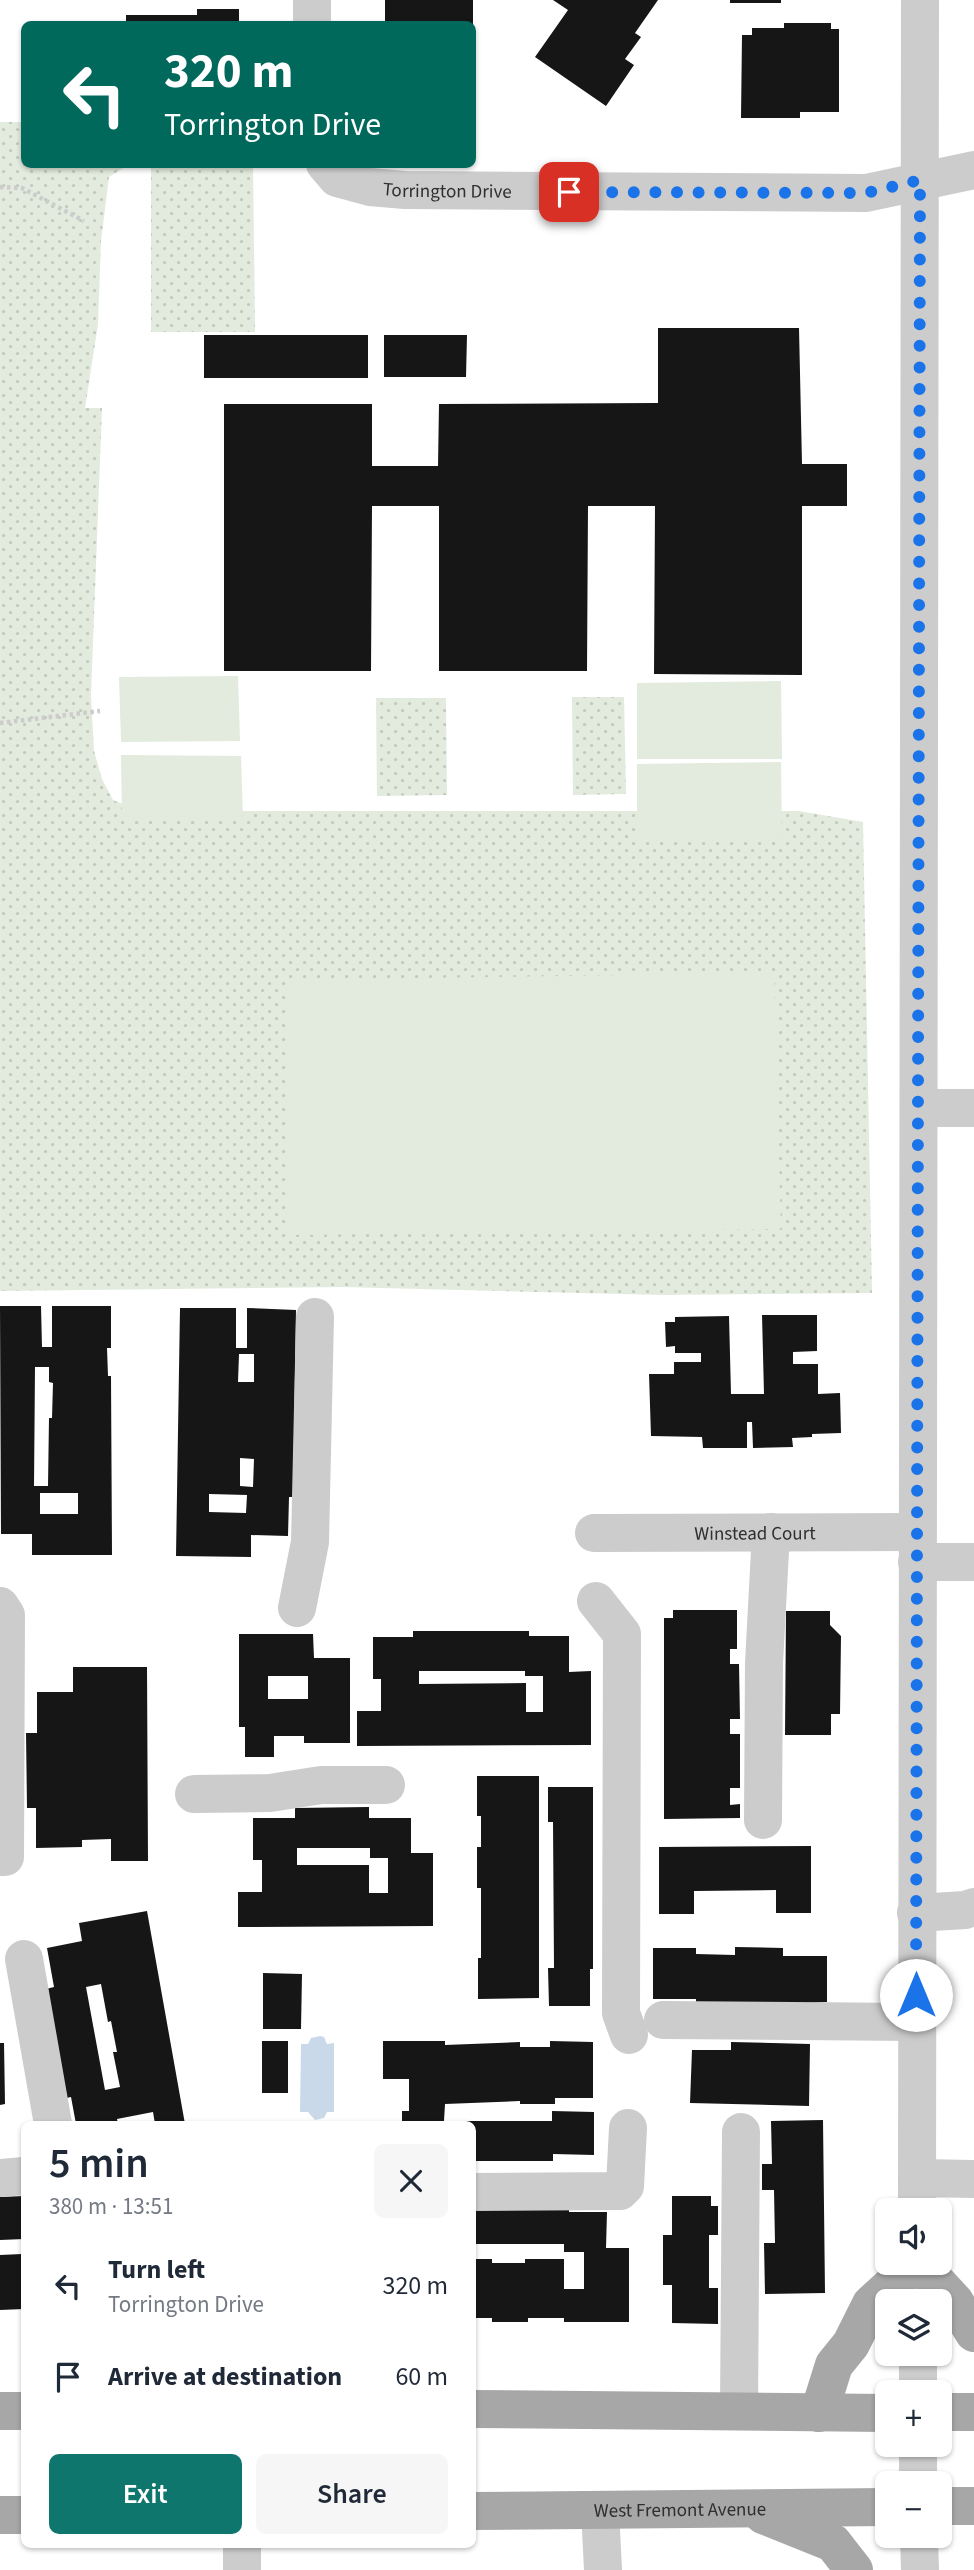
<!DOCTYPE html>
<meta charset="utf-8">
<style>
:root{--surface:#fff;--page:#f6f6f7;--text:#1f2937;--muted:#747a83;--accent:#0f766e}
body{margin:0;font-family:"Source Sans 3",sans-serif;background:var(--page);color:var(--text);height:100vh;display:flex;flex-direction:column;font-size:26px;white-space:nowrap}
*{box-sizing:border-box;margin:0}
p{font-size:23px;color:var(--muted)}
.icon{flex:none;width:38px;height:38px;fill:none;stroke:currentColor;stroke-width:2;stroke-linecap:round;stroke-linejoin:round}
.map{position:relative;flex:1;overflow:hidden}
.side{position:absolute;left:21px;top:2121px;width:455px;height:427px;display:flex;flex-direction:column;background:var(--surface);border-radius:10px;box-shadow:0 2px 5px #0004}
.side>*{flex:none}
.hud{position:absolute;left:21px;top:21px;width:455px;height:147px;border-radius:10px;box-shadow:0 2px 5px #0004;background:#00695c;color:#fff;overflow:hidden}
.fabs{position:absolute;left:875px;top:2198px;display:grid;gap:14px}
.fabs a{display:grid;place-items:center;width:77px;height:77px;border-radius:10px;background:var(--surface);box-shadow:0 2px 5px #0004;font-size:35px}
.pin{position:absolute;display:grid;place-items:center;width:60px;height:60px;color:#fff;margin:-30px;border-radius:14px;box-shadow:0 4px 10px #0006}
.me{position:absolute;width:77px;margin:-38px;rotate:0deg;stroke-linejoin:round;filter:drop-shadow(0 0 5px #0008)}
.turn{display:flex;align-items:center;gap:24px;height:147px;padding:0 28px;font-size:32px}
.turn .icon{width:91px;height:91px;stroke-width:2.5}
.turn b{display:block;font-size:49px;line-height:60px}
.round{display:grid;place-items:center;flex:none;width:74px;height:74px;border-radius:10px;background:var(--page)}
.summary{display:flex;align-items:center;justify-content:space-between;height:119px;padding:0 28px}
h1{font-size:42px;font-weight:600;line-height:52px}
.button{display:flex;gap:14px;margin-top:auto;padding:14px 28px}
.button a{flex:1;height:80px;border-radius:10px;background:var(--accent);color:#fff;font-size:28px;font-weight:600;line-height:80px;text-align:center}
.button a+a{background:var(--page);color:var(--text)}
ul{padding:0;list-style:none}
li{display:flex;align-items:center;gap:21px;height:91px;padding:0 28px}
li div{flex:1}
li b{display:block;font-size:26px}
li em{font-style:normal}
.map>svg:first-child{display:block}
.green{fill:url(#green-dots)}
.pitch{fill:#e2ebdd}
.water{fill:#cad9ea}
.building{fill:#161616;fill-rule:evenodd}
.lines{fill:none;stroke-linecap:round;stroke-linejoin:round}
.path{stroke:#ccc;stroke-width:4.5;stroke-dasharray:3.5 3.5;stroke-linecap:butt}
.minor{stroke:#ccc;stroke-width:38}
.major{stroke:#a7a7a7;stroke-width:38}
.route{stroke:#1a73e8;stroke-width:12;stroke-dasharray:0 21.6}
.labels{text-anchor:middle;stroke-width:7;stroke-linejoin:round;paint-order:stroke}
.street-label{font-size:19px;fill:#2f2f2f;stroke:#fff}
</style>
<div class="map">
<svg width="974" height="2570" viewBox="0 0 974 2570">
<defs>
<pattern id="green-dots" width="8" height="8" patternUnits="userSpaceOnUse" patternTransform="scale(1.75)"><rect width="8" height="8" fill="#e2ebdd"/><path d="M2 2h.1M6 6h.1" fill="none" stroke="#c2cabe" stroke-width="1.8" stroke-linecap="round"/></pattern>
</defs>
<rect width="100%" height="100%" fill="#fff"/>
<g class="green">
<path d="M0 122H24V164L128 165 109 177 101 241 98 324 85 408H102L91 695 94 751 102 779 113 800 139 811H799L863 822 872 1293 662 1295 342 1287 0 1291Z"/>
<path d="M151 165H253L255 332H151Z"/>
<path d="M572 697H624L626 794 573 795Z"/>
<path d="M376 698H446L447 795 377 796Z"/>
</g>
<g class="pitch">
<path d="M238 676 240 741 121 742 119 677Z"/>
<path d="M781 681 782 759H637V683Z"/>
<path d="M121 755 241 756 243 820H122Z"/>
<path d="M781 762 782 841H637V764Z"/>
<path d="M774 973 781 1229 287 1235 286 980Z"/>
</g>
<path class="water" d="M320 2036 324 2037 327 2044 334 2043V2112H327L324 2118 315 2120 308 2112H300L301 2044H308L311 2038Z"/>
<g class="building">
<rect x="385" y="0" width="88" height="24"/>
<path d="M553 0H658L635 33 641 37 625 59 634 65 606 106 535 57 568 10Z"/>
<rect x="730" y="0" width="51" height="3"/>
<path d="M197 9H239V24H126V15H197Z"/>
<path d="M784 23H831V29H839V112H800V118H741L742 35H752V28H784Z"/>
<path d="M658 328H799L802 464H847V506H802V675L654 674 655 506H588L587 671H439V506H372L371 671H224V404H372V466H438L439 404 658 403Z"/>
<rect x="204" y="335" width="164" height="43"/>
<path d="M384 335H467L466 377H384Z"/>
<path d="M0 1306H41L42 1347H52V1306H111V1348H107L108 1376H111L112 1555H32V1534H1ZM35 1367H49V1382L53 1383 52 1418H49L48 1486H34ZM40 1493H78V1514H40Z"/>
<path d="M180 1308H236V1348H247V1308L296 1310 293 1497H289L288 1536 251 1535V1557L176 1556ZM239 1354H254V1382H238ZM240 1458 254 1459 253 1487 240 1486ZM209 1494 247 1495 246 1513 209 1512Z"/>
<path d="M762 1315H817V1351L793 1352V1364H818V1394L840 1393 841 1433 812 1434V1437L792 1438 793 1447 753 1448 752 1422H747V1448H703L702 1437 651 1436 649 1374H674V1362H701V1353H675V1346L666 1347 665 1322H675V1317L729 1316 731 1394H764Z"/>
<path d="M673 1610H737V1649H730V1664H739L740 1719H730V1734H740V1788H730V1805L740 1804V1818L664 1819V1618H673Z"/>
<path d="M786 1611H830V1625L841 1636 840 1714H831V1735H785Z"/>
<path d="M413 1631H529V1636H569V1672L591 1671V1745L357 1746V1711H381V1679H373V1637H413ZM419 1671H525V1676H543V1712H526V1683L419 1684Z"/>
<path d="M239 1634H313L314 1658H350V1743H304V1736H274V1757H245V1727H239ZM268 1676H308V1699H268Z"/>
<path d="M73 1667H147L148 1861H111V1839L82 1840V1847L36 1848V1808H27L26 1733H37V1692H73Z"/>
<path d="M477 1776H539V1998L478 1999V1958H481V1888H477V1847H481V1816H477Z"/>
<path d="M548 1787H593V1969H590V2006H549L548 1968H554L553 1822H548Z"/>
<path d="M369 1807V1818H411V1853H433V1926L238 1927V1892H262V1860H253V1818H295V1808ZM297 1848H370V1858H388V1893H369V1865H297Z"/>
<path d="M811 1846V1913H776V1890L694 1891V1914H659V1847Z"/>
<path d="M147 1911 185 2124H155L153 2112 117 2119 118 2124H76L71 2097 62 2099 46 1989 54 1987 47 1948 82 1941 79 1923ZM101 1984 108 2022 111 2021 117 2052H113L120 2087 105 2090 86 1987Z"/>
<path d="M735 1947 783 1948V1956H827V2002L696 2009V1999H653V1948H696V1954L735 1955Z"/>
<path d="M263 1973 302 1974 301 2029H263Z"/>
<rect x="262" y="2041" width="26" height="52"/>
<path d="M383 2041H445V2045L520 2042V2047H550V2041L593 2042V2098H555V2104H520V2101L445 2104 444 2121H552V2111L594 2112V2155L553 2154V2161H472V2124H402V2111H409V2079H383Z"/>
<path d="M731 2042 810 2044 809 2106 690 2103 692 2050H731Z"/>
<path d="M0 2043H4L5 2104 0 2105Z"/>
<path d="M823 2120 825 2293 765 2294 764 2243H775L774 2190H762V2164H772L771 2121Z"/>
<path d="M24 2196V2239L0 2240V2197Z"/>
<path d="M672 2196H711V2206H718V2235H709V2288H718V2324L672 2323V2285H663V2235H672Z"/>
<path d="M472 2205H569V2212H607L606 2248H629V2322H564V2318H528V2322H492V2318H472V2259H492V2263H525V2259H564V2289H584V2252H564V2244H472Z"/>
<path d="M22 2254V2258H24V2309L0 2310V2255Z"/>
</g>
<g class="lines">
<g class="path">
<path d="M0 187 22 188 84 221"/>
<path d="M0 723 100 711"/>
</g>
<g class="minor">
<path d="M312 0V24"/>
<path id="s1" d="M325 164 337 178 370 187 405 190 866 193 974 170"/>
<path d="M920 1108H974"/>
<path id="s2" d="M594 1533 917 1532"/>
<path d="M917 1562H974"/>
<path d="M596 1601 622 1634 621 2013 629 2035"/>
<path d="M0 1606 6 1615 5 1857H0"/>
<path d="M297 1608 310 1542 315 1317"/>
<path d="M194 1794 270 1793 321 1785H386"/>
<path d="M763 1820 764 1663 771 1532"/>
<path d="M916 1913 965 1910 974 1907"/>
<path d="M24 1959 53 2124"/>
<path d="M663 2020 916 2022"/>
<path d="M0 2178 24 2176"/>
<path d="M917 2178 974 2179"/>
<path d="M472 2192 620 2191 625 2186 628 2128"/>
<path d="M917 2210 920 0"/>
<path d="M918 2301V2263"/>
<path d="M918 2392V2354"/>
<path d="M739 2411 741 2132"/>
<path d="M918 2445V2483"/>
<path d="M600 2510 603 2570"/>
<path d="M919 2536 920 2570"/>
<path d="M242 2544V2570"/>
</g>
<g class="major">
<path d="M919 2263 955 2302 974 2333"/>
<path d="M472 2409 887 2413"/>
<path d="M0 2411H24"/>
<path d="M940 2412H974"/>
<path d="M819 2413 834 2365 851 2344 871 2304 916 2263"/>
<path d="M940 2506H974"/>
<path id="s3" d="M472 2511 887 2507"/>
<path d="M0 2515H24"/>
<path d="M763 2515 833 2543 854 2570"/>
</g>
</g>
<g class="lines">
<path class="route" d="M569 192 866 193 920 180 916 1995"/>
</g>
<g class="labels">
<g class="street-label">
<text dy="7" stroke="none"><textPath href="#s1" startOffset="130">Torrington Drive</textPath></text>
<text dy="7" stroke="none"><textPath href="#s2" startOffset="161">Winstead Court</textPath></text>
<text dy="7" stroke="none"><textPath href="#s3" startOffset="208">West Fremont Avenue</textPath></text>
</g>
</g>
</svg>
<div class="fabs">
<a><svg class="icon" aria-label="sound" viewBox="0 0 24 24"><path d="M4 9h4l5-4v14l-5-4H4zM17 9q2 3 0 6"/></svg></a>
<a><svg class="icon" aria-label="layers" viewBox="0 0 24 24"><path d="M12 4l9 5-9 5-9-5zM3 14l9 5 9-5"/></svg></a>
<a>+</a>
<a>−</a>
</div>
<div class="pin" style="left:569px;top:192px;background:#d93025"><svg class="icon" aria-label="arrive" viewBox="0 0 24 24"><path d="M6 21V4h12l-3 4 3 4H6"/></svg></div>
<svg class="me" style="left:916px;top:1995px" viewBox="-20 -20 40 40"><circle r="19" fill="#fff"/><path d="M0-13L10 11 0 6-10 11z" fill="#1a73e8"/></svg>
<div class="hud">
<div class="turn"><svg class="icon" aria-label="left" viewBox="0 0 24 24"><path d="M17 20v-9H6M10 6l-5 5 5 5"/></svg><div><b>320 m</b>Torrington Drive</div></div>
</div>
<section class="side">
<div class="summary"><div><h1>5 min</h1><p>380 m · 13:51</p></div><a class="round"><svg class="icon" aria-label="close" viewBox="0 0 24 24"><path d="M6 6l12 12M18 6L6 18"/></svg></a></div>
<ul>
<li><svg class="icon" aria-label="left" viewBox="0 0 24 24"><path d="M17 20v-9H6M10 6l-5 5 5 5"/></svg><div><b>Turn left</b><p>Torrington Drive</p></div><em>320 m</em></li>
<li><svg class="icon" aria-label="arrive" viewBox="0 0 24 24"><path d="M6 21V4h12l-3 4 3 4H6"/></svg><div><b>Arrive at destination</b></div><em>60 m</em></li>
</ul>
<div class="button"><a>Exit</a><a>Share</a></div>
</section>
</div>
